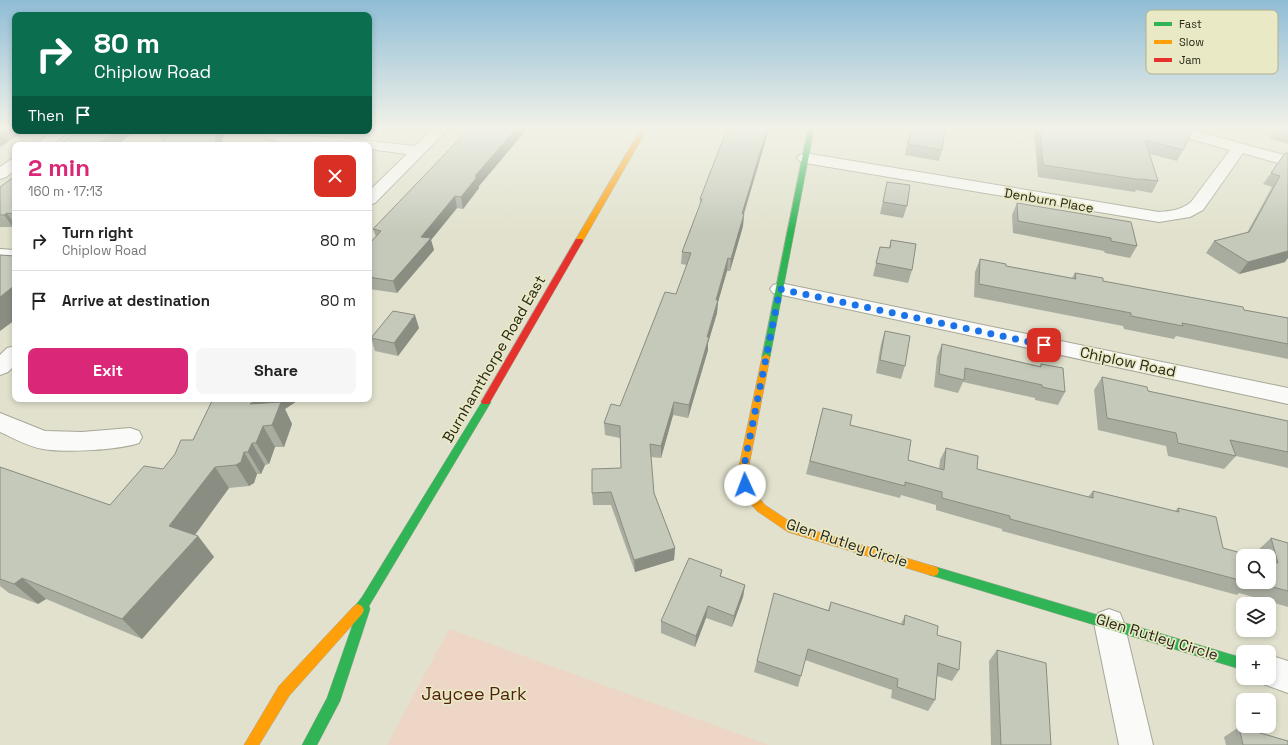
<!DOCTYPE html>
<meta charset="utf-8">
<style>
:root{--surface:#fff;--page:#f6f6f6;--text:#222;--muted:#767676;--line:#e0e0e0;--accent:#db2777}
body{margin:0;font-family:"Space Grotesk",sans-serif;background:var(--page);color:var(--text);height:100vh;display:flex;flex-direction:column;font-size:15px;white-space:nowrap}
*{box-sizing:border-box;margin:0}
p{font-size:13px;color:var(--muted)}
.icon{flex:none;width:22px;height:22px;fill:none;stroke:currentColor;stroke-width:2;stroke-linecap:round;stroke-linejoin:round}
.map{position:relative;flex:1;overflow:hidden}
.drawer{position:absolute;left:12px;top:142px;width:360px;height:260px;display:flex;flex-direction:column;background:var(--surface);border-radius:8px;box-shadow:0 2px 6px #0003}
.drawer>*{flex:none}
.banner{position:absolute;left:12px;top:12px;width:360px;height:122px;border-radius:8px;box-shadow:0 2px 6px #0003;background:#0b6e4f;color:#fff;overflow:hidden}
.buttons{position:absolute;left:1236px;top:549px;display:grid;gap:8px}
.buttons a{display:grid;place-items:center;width:40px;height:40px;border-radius:8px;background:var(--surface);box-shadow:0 2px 6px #0003;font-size:20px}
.pin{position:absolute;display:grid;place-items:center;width:34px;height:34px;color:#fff;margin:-17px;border-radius:8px;box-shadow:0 2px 6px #0006}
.me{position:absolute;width:44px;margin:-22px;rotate:358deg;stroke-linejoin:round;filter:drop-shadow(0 0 3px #0008)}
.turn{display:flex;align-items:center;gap:14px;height:84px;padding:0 16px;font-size:18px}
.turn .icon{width:52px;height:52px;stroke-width:2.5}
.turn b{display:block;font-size:28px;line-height:34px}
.then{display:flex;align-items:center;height:38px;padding:0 16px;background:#0003;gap:8px;font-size:15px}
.round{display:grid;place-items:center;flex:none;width:42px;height:42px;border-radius:8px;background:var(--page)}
.overview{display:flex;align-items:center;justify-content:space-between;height:68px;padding:0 16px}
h1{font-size:24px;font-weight:700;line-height:30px;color:var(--accent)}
.primary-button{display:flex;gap:8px;margin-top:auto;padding:8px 16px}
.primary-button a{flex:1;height:46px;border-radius:8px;background:var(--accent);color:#fff;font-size:16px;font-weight:700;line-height:46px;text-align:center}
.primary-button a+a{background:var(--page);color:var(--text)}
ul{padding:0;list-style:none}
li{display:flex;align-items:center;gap:12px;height:60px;padding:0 16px;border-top:1px solid var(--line)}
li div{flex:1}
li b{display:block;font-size:15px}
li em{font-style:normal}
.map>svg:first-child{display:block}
.green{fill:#edd6c5}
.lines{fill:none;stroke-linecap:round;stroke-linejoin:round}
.street-casing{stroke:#a7a798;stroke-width:2}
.fast-casing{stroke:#a7a798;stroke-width:1}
.slow-casing{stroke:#a7a798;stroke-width:1}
.jam-casing{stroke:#a7a798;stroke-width:1}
.street{fill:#fafaf8;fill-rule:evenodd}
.fast{fill:#30b455;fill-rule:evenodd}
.slow{fill:#ff9f0a;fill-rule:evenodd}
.jam{fill:#e5322d;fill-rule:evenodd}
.wall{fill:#a9ada0}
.shaded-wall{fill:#898d82}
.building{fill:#c4c9ba;stroke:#898d82}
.route{stroke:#1a73e8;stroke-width:7;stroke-dasharray:0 12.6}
.labels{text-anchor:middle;stroke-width:3.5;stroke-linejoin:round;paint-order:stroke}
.far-street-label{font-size:13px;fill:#28271a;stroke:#e9e9c5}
.street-label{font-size:15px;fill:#28271a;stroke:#e9e9c5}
.near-park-label{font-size:18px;fill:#521f0b;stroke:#e9e9c5}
.key{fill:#e9e9c5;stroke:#afaf92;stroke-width:1}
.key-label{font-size:11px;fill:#28271a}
</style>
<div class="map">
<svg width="1288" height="745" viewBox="0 0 1288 745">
<rect width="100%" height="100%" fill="#e1e1cd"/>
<path class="green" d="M449 629 769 745H387Z"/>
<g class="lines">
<g class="street-casing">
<g id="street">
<path d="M433 129H448L375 203 369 205V191L407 154 369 149V145L284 143 267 139 261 131H276L284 135 344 138 415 146Z"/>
<path d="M1164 129H1187L1288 156V166L1243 153 1203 210 1190 217 1159 222 805 163 800 161 797 158 800 155 805 153 1159 212C1171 211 1181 210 1191 202L1230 150 1166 132Z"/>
<path d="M53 131H69L52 145H35Z"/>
<path d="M15 158V170L6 177 0 179V167L10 160Z"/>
<path d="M0 249 15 250V260L0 259Z"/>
<path d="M780 283 1288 388V404L773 293 770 289 773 285Z"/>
<path d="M15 346V365L8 372 0 375V355L7 348Z"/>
<path d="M0 413 45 431 82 432 130 428 139 431 142 437 139 443C118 450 65 453 43 449 29 447 13 438 0 432Z"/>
<path d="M1109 609 1120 613 1124 623 1153 745H1119L1094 623 1098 613Z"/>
<path d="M1269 655 1288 661V693L1258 682 1256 678H1269Z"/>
</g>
</g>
<g class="fast-casing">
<g id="fast">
<path d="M808 129H814L770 357 766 360 762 357Z"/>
<path d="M486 399 489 400 491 402 369 606 370 609 340 701 317 745H302L327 698 356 615 354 614 352 610 362 597 483 400Z"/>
<path d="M933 566 1243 658V670L933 576 929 575 927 571 929 567Z"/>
</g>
</g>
<g class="slow-casing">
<g id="slow">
<path d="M641 129H647L583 241 582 243H576L575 241Z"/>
<path d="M766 354 770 357 747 476 754 492 765 505 795 525 933 566 937 567 939 571 937 575 933 576 788 532 757 511 746 498 737 476 762 357Z"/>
<path d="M358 604 362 606 364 610 362 614 289 696 259 745H244L279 686 354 606Z"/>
</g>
</g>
<g class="jam-casing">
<path id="jam" d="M576 239H582L583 241 489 404H483L481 402Z"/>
</g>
<use href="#street" class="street"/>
<use href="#fast" class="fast"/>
<use href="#slow" class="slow"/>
<use href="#jam" class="jam"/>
</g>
<g class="wall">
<path d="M379 129H407L404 132Z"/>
<path d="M469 129H527L479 186V188L463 209 457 208 431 240 434 250 397 293 369 289V244L376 237 373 229Z"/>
<path d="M727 129H769L744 214 743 226 730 271H727L718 302 717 313 708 343V350L688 418 673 415 661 458 651 457 654 493 675 548 674 560 635 572 611 505H593L592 493 621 468 620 438 605 435 604 423 620 406 676 294 687 265 681 264 682 252 700 205V199Z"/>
<path d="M910 129H945L942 150 939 161 905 155Z"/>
<path d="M1034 129H1193L1183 150 1177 161 1150 154 1158 181 1152 193 1136 190 1135 192 1038 177Z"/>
<path d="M1275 129H1288V144L1269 138Z"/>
<path d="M1288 151V214L1285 262 1239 274 1206 253 1214 241 1247 233 1272 187 1263 184 1271 173Z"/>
<path d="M15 176V225L13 227H0V187Z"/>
<path d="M887 182 907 206 903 218 880 214Z"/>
<path d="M1017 203 1137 246 1130 258 1105 253 1104 251 1013 233 1012 215Z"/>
<path d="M891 240 912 270 908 283 873 276 880 247 889 248Z"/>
<path d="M980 259 1006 266 1072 278 1075 273 1103 281 1244 310 1288 318V359L1176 336 1174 339 1124 329 1123 326 974 297 975 272Z"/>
<path d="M419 328 398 356 375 351 371 338Z"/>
<path d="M885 331 905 366 901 379 876 373 881 344Z"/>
<path d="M942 344 1039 366 1041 364 1065 392 1058 405 1035 400V398L963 382 958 393 934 387 937 357Z"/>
<path d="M1102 377 1148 391 1288 421V468L1236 456 1224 469 1168 456 1166 446 1098 430 1094 390Z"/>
<path d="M213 399H300L285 409 292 424 284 447H275L269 464 265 465 261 474H257L254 483 249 486 229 488 195 535 198 536 214 557 142 639 46 599 38 604 9 593 0 586V467L110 505 163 469 193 440Z"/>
<path d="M823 408 908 460 939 469 940 460 946 448 977 469 1088 497 1093 491 1175 511 1178 508 1223 548 1243 556V582H1269V556H1259L1257 551 1271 538 1288 543V607L1239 593 1237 595 1002 531V529L936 510V505L901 495 900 498 806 474Z"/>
<path d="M722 570 721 576 745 585 743 597 732 627 706 618 695 647 661 633V621Z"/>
<path d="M774 593 828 610 831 602 901 624 905 615 937 635 959 670 952 681 937 676 935 700 928 711 891 698 892 690 805 660 801 676 798 687 754 672Z"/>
<path d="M997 650 1051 745H991L989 661Z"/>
<path d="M1239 727 1288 745H1226L1224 737Z"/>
</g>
<g class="shaded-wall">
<path d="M4 129H15V131H25L0 147V131Z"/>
<path d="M403 129H407L404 132Z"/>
<path d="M516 129H527L479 186V188L463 209 461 197 475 176Z"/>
<path d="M767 129H769L740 226 742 214Z"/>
<path d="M115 131H135L117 145H96Z"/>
<path d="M217 131H224L222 145 215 141Z"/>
<path d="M455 196 457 208 431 240 434 250 397 293 393 281 421 237Z"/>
<path d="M7 213 15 225 13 227 4 215Z"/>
<path d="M744 214 743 226 730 271 731 259Z"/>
<path d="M1288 251V258L1285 262 1239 274 1248 262Z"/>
<path d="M728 258 727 271 718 302 717 313 708 343V350L688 418 689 405 707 337 716 300Z"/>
<path d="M15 285V320L0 331V297Z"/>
<path d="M415 315 419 328 398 356 394 343Z"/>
<path d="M257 399H300L285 409 292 424 284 447 272 425 250 404Z"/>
<path d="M674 402 673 415 661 458V446Z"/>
<path d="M263 426 275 447 269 464 256 443Z"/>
<path d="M252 443 265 465 261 474 248 452Z"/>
<path d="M244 452 257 474 254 483 249 486 236 465Z"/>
<path d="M215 467 229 488 186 547 169 526Z"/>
<path d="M198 536 214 557 142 639 122 619Z"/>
<path d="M675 548 674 560 635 572 634 560Z"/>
<path d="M22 578 46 599 38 604 14 584Z"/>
<path d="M745 585 743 597 732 627 734 616Z"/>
<path d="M708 606 706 618 695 647 696 636Z"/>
</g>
<g class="building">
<path d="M469 129H516L475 176 477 177 461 197 455 196 421 237 431 238 393 281 369 277V244L381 231 373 229Z"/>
<path d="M727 129H767L742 214H744L731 259 728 258 716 300H718L707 337H709L689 405 674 402 661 446 650 444 654 493 675 548 634 560 611 492 592 493V469L621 468 620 426 604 423 611 404 620 406 665 292 676 294 691 253 682 252 702 199H700Z"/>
<path d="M911 129H945L942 150 908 144Z"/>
<path d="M1040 129H1193L1183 150 1145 140 1158 181 1141 179 1142 180 1043 165Z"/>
<path d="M1281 129H1288V131Z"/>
<path d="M79 131H115L96 145H59Z"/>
<path d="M158 131H217L215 141 225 145H165Z"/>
<path d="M1285 153 1288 154V251L1248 262 1214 241 1249 232 1280 176 1271 173Z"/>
<path d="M15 176V214L7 213 4 215H0V187Z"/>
<path d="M887 182 910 185 907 206 883 202Z"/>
<path d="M1017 203 1131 222 1137 246 1111 241V238L1018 221Z"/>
<path d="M891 240 916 244 912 270 876 263 880 247 890 248Z"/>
<path d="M0 255 15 256V285L0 297Z"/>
<path d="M980 259 1006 264V266L1076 279 1075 273 1103 278V281L1243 307 1244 310 1288 318V344L1182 323 1183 326 1131 316V313L979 284Z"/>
<path d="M393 311 415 315 394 343 371 338Z"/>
<path d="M885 331 910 336 905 366 880 360Z"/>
<path d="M942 344 1041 367V364L1063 368 1065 392 1042 387V385L965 368 964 380 939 374Z"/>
<path d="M1102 377 1147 387 1148 391 1288 421V452L1230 440 1236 456 1178 443 1176 433 1107 418Z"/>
<path d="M213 399H257L250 404 281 402 272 425 263 426 256 443H252L248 452H244L241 462 236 465 215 467 169 526 198 536 122 619 22 578 14 584 0 579V467L110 505 144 466 163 469 175 454 181 440H193Z"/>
<path d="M823 408 852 415 850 425 911 440 908 460 944 470 946 448 978 456 977 469 1093 498V491L1179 512 1178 508 1216 517 1223 548 1252 556H1243V581L1010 519V516L942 498V492L905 482V486L810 461Z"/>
<path d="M1271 538 1288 543V591L1254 582H1269V561L1278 563Z"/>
<path d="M689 558 722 570 720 576 745 585 734 616 708 606 696 636 661 621Z"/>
<path d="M774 593 829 611 831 602 904 625 905 615 938 626 937 635 961 642 959 670 938 663 935 700 897 687 898 679 808 649 801 676 757 661Z"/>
<path d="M997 650 1046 663 1051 745H1001Z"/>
<path d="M1239 727 1288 741V745H1243Z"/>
</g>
<linearGradient id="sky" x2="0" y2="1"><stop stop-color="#8fbdd6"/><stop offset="0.55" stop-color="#f2f2e8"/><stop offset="1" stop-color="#f2f2e8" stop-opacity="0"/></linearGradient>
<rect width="1288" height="233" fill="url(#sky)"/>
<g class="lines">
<path class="route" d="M745 485 742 476 780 289 1044 345"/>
</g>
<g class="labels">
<g class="far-street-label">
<text transform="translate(1049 200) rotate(10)" y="5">Denburn Place</text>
</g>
<g class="street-label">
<text transform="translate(494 359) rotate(-60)" y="5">Burnhamthorpe Road East</text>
<text transform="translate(1128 362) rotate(12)" y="5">Chiplow Road</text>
<text transform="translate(847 543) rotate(18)" y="5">Glen Rutley Circle</text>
<text transform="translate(1157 637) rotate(17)" y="5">Glen Rutley Circle</text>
</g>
<g class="near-park-label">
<text x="474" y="700">Jaycee Park</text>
</g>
</g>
<rect x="1146" y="10" width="132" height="64" rx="6" class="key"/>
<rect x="1154" y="22" width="18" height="4" fill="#30b455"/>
<rect x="1154" y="40" width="18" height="4" fill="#ff9f0a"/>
<rect x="1154" y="58" width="18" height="4" fill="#e5322d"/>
<g class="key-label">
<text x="1179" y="28">Fast</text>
<text x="1179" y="46">Slow</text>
<text x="1179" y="64">Jam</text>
</g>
</svg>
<div class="buttons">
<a><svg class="icon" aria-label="search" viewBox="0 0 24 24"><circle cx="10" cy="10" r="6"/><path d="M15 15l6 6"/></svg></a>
<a><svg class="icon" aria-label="layers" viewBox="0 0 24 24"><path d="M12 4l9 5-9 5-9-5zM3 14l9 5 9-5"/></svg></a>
<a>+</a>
<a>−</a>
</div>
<div class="pin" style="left:1044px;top:345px;background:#d93025"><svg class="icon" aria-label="arrive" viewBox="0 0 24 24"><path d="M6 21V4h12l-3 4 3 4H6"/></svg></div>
<svg class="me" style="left:745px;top:485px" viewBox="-20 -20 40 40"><circle r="19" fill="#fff"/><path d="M0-13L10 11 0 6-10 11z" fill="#1a73e8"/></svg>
<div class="banner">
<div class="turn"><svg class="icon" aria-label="right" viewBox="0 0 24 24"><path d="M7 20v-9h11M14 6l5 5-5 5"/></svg><div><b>80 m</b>Chiplow Road</div></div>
<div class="then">Then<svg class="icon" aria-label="arrive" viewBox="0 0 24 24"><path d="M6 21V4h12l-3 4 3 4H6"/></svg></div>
</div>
<section class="drawer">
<div class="overview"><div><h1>2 min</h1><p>160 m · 17:13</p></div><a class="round" style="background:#d93025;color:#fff"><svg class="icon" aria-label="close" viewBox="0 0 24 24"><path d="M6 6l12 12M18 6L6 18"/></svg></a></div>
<ul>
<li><svg class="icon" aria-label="right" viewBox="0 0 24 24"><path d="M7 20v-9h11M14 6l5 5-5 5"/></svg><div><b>Turn right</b><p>Chiplow Road</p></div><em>80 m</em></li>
<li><svg class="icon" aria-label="arrive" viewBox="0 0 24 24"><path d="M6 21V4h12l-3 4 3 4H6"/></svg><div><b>Arrive at destination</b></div><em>80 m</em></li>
</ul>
<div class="primary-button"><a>Exit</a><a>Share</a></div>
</section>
</div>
